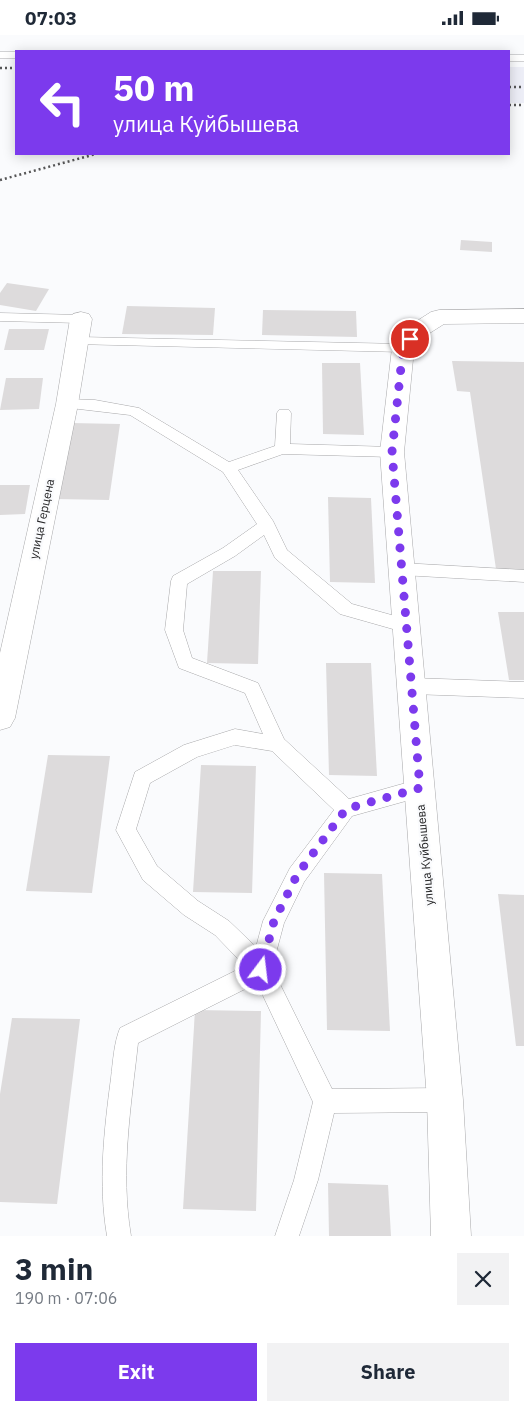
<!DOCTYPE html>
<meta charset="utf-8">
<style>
:root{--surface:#fff;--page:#f2f2f3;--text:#1f2937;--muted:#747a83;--accent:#7c3aed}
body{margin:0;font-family:"IBM Plex Sans",sans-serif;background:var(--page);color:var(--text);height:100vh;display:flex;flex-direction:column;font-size:19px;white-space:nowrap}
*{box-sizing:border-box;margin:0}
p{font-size:16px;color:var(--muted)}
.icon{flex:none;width:28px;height:28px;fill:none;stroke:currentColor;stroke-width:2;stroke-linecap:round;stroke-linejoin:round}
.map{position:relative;height:1201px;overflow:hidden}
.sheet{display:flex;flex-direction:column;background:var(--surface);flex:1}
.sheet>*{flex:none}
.banner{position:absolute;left:15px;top:15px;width:495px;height:105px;border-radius:0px;box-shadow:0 2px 12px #0003;background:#7c3aed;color:#fff;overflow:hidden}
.pin{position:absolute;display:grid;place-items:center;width:42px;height:42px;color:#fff;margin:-21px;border:2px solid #fff;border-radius:50%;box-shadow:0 1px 5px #0007}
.me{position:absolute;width:55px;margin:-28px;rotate:15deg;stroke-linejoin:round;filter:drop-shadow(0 0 4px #0008)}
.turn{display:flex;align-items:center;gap:18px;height:105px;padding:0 15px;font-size:22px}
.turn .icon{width:65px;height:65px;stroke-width:2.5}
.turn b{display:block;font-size:35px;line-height:42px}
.round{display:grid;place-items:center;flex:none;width:52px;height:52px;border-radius:0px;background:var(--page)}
.overview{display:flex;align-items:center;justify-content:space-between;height:85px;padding:0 15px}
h1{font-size:30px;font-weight:700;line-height:38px}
.action{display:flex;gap:10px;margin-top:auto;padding:10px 15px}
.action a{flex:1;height:58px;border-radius:0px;background:var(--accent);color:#fff;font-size:20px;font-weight:700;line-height:58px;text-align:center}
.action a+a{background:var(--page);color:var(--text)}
.status{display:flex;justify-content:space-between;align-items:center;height:35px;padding:0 25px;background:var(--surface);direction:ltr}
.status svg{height:14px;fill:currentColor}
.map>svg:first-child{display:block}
.built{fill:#edeef7}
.building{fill:#dddbdc}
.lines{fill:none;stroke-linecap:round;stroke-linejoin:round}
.service-casing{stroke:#a8a8aa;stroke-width:1}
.minor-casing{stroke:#a8a8aa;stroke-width:1}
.service{fill:#fff;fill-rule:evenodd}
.minor{fill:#fff;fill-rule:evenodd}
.rail{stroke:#565657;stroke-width:2.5;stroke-dasharray:2 3;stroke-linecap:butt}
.route{stroke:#7c3aed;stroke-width:9;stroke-dasharray:0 16.2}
.labels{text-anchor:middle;stroke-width:4.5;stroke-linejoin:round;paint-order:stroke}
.street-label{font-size:12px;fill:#252526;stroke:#fafbfd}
</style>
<div class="status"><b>07:03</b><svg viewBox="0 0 49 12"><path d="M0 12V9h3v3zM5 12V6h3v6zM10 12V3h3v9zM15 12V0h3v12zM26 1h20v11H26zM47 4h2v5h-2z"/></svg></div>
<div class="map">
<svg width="524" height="1201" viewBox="0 0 524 1201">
<rect width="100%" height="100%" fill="#fafbfd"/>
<rect class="built" x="509" y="32" width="15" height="36"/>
<g class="building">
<path d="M461 205 492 207V217L460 215Z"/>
<path d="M7 248 49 254 36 276 0 270V258Z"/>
<path d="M127 271 215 273 213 300 122 299Z"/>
<path d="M263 275 356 276 357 302 262 300Z"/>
<path d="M9 294H49L44 315H4Z"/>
<path d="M452 326 524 327V535L496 534 470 357 457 356Z"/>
<path d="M322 328H360L364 400 323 399Z"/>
<path d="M6 343H43L39 374 0 375Z"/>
<path d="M71 388 120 389 109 465 56 464Z"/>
<path d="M0 450H30L25 479 0 480Z"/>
<path d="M328 462 371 463 375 548 330 547Z"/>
<path d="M213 536H261L258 629 207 628Z"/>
<path d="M498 577H524V645H509Z"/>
<path d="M326 628H371L377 741 329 740Z"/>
<path d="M48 720 110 721 92 858 26 856Z"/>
<path d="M201 730 256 731 252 858 193 857Z"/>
<path d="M324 838 382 839 390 996 327 995Z"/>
<path d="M498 859 524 860V1011H516Z"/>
<path d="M195 975 261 976 256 1176 183 1174Z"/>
<path d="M12 983 80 984 57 1169 0 1167V1059Z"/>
<path d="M328 1148 388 1150 391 1201H329Z"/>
</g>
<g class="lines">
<g class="service-casing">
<g id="service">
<rect x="0" y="17" width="16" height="6"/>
<rect x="509" y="20" width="15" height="6"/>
<path d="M0 278 81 280 88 284 81 288 0 286Z"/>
<path d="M79 302 403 309 408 310 410 313 408 316 403 317 74 309 72 306 74 303Z"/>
<path d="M67 364 95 365 139 373 229 427 275 411 277 378 279 375H289L291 378 290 409 392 412 397 413 400 417 397 421 392 422 283 419 238 435 273 486 287 515 352 569 413 586 416 591 413 596 407 598 340 579 275 523 264 500 235 521 187 549 183 595 192 623 258 648 284 704 349 764 420 744 427 747 430 753 427 759 420 762 352 781 304 847 284 888 272 933 332 1054 445 1053 453 1057 457 1065 453 1073 445 1077 334 1078 318 1145 299 1201H275L294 1145 313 1067 257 948 138 1008C131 1072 120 1136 131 1201H107C98 1148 104 1096 111 1043 113 1026 114 1008 120 993L245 931 215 900 184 880 143 845 116 795 135 737 184 710 235 694 263 699 245 658 179 633 165 595 171 546 173 541 223 513 257 489 223 437 130 380 62 372 60 369 62 366ZM235 710 272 716 334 775 290 833 263 886 256 912 229 886 198 866 157 831 136 794 150 748 197 722Z"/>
<path d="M402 528 524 535V547L402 540 396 538 394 534 396 530Z"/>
<path d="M412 643 524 647V663L412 659 406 656 403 651 406 646Z"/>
</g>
</g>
<g class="minor-casing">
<g id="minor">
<path d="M524 274V288L444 289 425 301 414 314 404 417 463 1065 471 1201H431L427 1065 380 417 392 313 409 291 431 277 439 275Z"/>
<path d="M81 277 89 279 92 284 78 369 15 683 10 692 0 695V618L56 369 70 284 73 279Z"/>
</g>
</g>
<use href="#service" class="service"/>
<use href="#minor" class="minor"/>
<g class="rail">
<path d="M0 33H16"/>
<path d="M509 52H524"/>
<path d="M509 70H524"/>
<path d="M0 145 96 119"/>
</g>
</g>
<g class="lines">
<path class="route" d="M261 935 274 886 297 840 346 774 420 753 392 417 403 313 410 304"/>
</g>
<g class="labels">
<g class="street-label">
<text transform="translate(42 484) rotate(-78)" y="4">улица Герцена</text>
<text transform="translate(425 820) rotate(-95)" y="4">улица Куйбышева</text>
</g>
</g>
</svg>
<div class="pin" style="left:410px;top:304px;background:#d93025"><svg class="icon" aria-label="arrive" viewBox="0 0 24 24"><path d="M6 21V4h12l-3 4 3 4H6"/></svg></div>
<svg class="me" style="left:261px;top:935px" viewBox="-20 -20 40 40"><circle r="17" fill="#7c3aed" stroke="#fff" stroke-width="3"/><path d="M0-11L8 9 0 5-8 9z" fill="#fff"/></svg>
<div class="banner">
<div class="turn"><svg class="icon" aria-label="left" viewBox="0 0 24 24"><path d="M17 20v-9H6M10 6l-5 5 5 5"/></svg><div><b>50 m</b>улица Куйбышева</div></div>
</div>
</div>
<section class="sheet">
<div class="overview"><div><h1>3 min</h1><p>190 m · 07:06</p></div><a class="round"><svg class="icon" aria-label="close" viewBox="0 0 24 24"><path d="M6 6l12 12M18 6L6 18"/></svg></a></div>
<div class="action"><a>Exit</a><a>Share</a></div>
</section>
